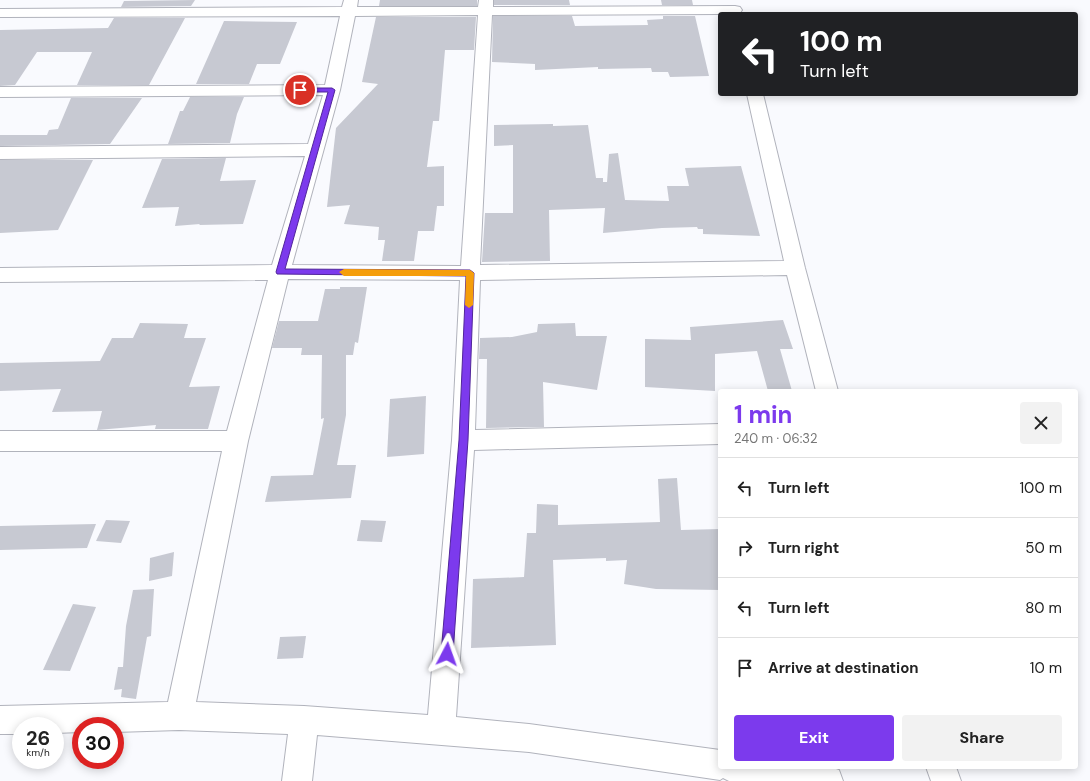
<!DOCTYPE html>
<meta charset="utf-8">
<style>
:root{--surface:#fff;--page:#f2f2f2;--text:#222;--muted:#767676;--line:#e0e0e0;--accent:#7c3aed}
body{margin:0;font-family:"DM Sans",sans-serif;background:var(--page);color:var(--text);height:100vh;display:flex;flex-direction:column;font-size:15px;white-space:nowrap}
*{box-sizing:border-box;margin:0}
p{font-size:13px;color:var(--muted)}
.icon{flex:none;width:22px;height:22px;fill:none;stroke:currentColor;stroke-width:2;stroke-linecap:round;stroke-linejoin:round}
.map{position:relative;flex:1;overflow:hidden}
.panel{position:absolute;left:718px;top:389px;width:360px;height:380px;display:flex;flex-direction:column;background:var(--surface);border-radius:4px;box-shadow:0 2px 10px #0003}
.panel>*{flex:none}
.hud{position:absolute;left:718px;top:12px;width:360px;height:84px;border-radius:4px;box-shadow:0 2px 10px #0003;background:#202124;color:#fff;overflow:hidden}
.speed{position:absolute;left:12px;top:717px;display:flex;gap:8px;font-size:20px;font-weight:700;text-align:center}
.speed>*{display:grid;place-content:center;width:52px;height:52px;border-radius:50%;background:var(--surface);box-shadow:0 2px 10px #0003;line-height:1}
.speed small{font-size:10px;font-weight:400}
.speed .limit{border:6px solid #d22;background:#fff;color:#111}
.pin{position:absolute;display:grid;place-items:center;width:34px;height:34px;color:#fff;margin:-17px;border:2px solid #fff;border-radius:50%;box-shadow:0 1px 4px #0007}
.me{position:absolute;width:44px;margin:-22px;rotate:4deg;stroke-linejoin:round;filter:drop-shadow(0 0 3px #0008)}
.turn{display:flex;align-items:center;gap:14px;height:84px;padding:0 16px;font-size:18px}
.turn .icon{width:52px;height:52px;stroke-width:2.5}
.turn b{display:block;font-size:28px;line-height:34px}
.round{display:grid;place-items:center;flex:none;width:42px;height:42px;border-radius:4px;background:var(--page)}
.headline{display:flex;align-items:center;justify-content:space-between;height:68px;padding:0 16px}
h1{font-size:24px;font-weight:700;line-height:30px;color:var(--accent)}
.button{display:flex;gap:8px;margin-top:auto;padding:8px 16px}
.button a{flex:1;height:46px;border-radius:4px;background:var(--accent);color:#fff;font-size:16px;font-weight:700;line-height:46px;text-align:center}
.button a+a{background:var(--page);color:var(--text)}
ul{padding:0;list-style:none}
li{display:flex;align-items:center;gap:12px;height:60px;padding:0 16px;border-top:1px solid var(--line)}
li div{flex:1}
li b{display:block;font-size:15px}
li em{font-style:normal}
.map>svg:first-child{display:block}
.building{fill:#c7c9d2}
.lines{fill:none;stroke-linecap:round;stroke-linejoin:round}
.minor-casing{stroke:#b1b3bc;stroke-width:2}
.minor{fill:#fff;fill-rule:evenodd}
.route{fill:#7c3aed;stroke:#51269a}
.slow{fill:#f59e0b}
</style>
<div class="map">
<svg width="1090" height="781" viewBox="0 0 1090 781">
<rect width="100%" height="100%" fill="#f9fafe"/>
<g class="building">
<path d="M195 0 191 6 121 7 124 1Z"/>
<path d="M380 0H477V6H379Z"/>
<path d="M494 0H569L570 5H494Z"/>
<path d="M661 0H692L693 5H662Z"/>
<path d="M493 16H572L575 26 648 25 647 20 663 19V16H695L709 76 670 77 668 72H652L651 68 598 69V67L535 70V64L492 62Z"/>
<path d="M376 17H476L474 50H445L439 121H433L427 167 444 166V206H437L434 231H418L414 261H382L385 240H378L379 227 344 224 350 205 327 207 336 128 378 84 362 82Z"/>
<path d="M114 18H185L149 85H77L92 52H37L15 85 0 86V30L108 28Z"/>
<path d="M224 21 297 22 280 64H257L249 84H196Z"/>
<path d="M190 97H244L237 114 230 143 168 144 180 111H183Z"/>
<path d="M71 98H142L110 144 0 146V135H47L49 130 58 129Z"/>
<path d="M553 124V126L588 125 596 178H603V182H607L609 154 618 153 625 200 669 201 667 186H689L685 168 741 166 760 236 703 234V229H698L697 227 662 228 603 233 605 208 549 210 550 261 482 262 485 213H513V145L494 146V125Z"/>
<path d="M226 158 220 181 256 180 243 224 199 225 200 224 175 226 179 207 142 208 162 159Z"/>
<path d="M0 160H93L58 230 0 233Z"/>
<path d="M340 287H367L358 343 355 342 353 355H346V415L337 465H356L351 498 265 502 271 476 313 475 324 418 321 419 322 355H301L302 348H272L279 321H318L325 289H340Z"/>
<path d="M783 320 793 349H780L792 391H768L757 351 715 354V391L645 387V339L691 340 690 327Z"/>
<path d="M140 323 188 324 184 338H206L189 387 220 386 208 429H155L156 425 97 430 102 411 52 412 61 389 0 391V363L100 361 112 338H133Z"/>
<path d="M575 323 576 336H607L597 390 543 382 544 427 486 428 487 359H479L480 338 512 337 537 332 538 324Z"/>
<path d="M426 396 424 454 387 457 390 399Z"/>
<path d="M677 478 681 530 720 529V590L656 589 624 584 627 560 606 561V558L553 560 556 645 471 648 473 579 524 577 527 533H536L537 504 558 505V525L660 522 658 479Z"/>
<path d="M106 520 130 521 121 543 96 541Z"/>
<path d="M361 520 386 521 382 542 357 541Z"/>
<path d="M96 524 87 548 0 550V526Z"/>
<path d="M174 552 172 576 149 581 150 558Z"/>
<path d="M154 589 151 636 147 637 136 699 121 697 122 689 114 690 118 667H123L126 626 133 590Z"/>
<path d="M73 604 96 607 70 671 43 670Z"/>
<path d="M306 636 303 658 277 659 280 637Z"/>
</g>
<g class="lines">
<g class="minor-casing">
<g id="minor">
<path d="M344 0H358L357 7H478L479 0H493V7L735 6 740 7 742 10 740 13 720 14 492 15 480 265 784 261 747 94H763L805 268 838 391H816L787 275 480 280 475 430 720 424V444L474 450 456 717 529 724 720 750V767H830L839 770 843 781H729L723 778 720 780 529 752 317 735 312 781H282L288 734 179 730 115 732V726H81V732L55 733V726H21V734H0V706L168 702 222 451H0V431H227L268 280 0 282V268L272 265 305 156 0 159V147L308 144 323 95 0 97V87L325 85 340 16 0 17V9L342 7ZM478 15 461 266 292 265 340 90 355 16ZM288 279 460 280 452 440 428 715 304 706 196 702 248 441Z"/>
<path d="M926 767H956L961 781H931Z"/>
</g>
</g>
<use href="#minor" class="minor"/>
</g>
<path class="route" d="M332 88 335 90 285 269 470 270 474 273 468 440 453 654 451 658 447 659 443 658 441 654 459 440 466 276 277 274 276 272 328 92H300L297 90 300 88Z"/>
<path class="slow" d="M344 269 470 270 474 273 473 305 469 308 465 305 466 276H344L339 272Z"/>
</svg>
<div class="speed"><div>26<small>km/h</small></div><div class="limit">30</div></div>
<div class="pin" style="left:300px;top:90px;background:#d93025"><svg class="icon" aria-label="arrive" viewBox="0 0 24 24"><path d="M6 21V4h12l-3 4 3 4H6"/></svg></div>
<svg class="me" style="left:447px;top:654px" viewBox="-20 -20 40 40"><path d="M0-17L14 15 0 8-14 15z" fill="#7c3aed" stroke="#fff" stroke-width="4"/></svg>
<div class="hud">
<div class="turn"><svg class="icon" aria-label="left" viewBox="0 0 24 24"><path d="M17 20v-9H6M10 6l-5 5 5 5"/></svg><div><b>100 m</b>Turn left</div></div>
</div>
<section class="panel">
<div class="headline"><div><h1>1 min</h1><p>240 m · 06:32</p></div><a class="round"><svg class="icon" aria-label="close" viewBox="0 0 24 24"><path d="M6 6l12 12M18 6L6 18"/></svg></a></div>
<ul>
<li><svg class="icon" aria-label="left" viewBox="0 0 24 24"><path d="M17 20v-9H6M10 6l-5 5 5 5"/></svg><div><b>Turn left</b></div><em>100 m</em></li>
<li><svg class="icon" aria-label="right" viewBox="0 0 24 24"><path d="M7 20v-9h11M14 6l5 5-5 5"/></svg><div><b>Turn right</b></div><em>50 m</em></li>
<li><svg class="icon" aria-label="left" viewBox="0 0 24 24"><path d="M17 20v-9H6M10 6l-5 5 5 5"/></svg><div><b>Turn left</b></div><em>80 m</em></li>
<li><svg class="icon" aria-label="arrive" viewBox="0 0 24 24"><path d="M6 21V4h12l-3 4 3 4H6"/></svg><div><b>Arrive at destination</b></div><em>10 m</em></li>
</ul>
<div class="button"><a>Exit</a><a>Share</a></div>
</section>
</div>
